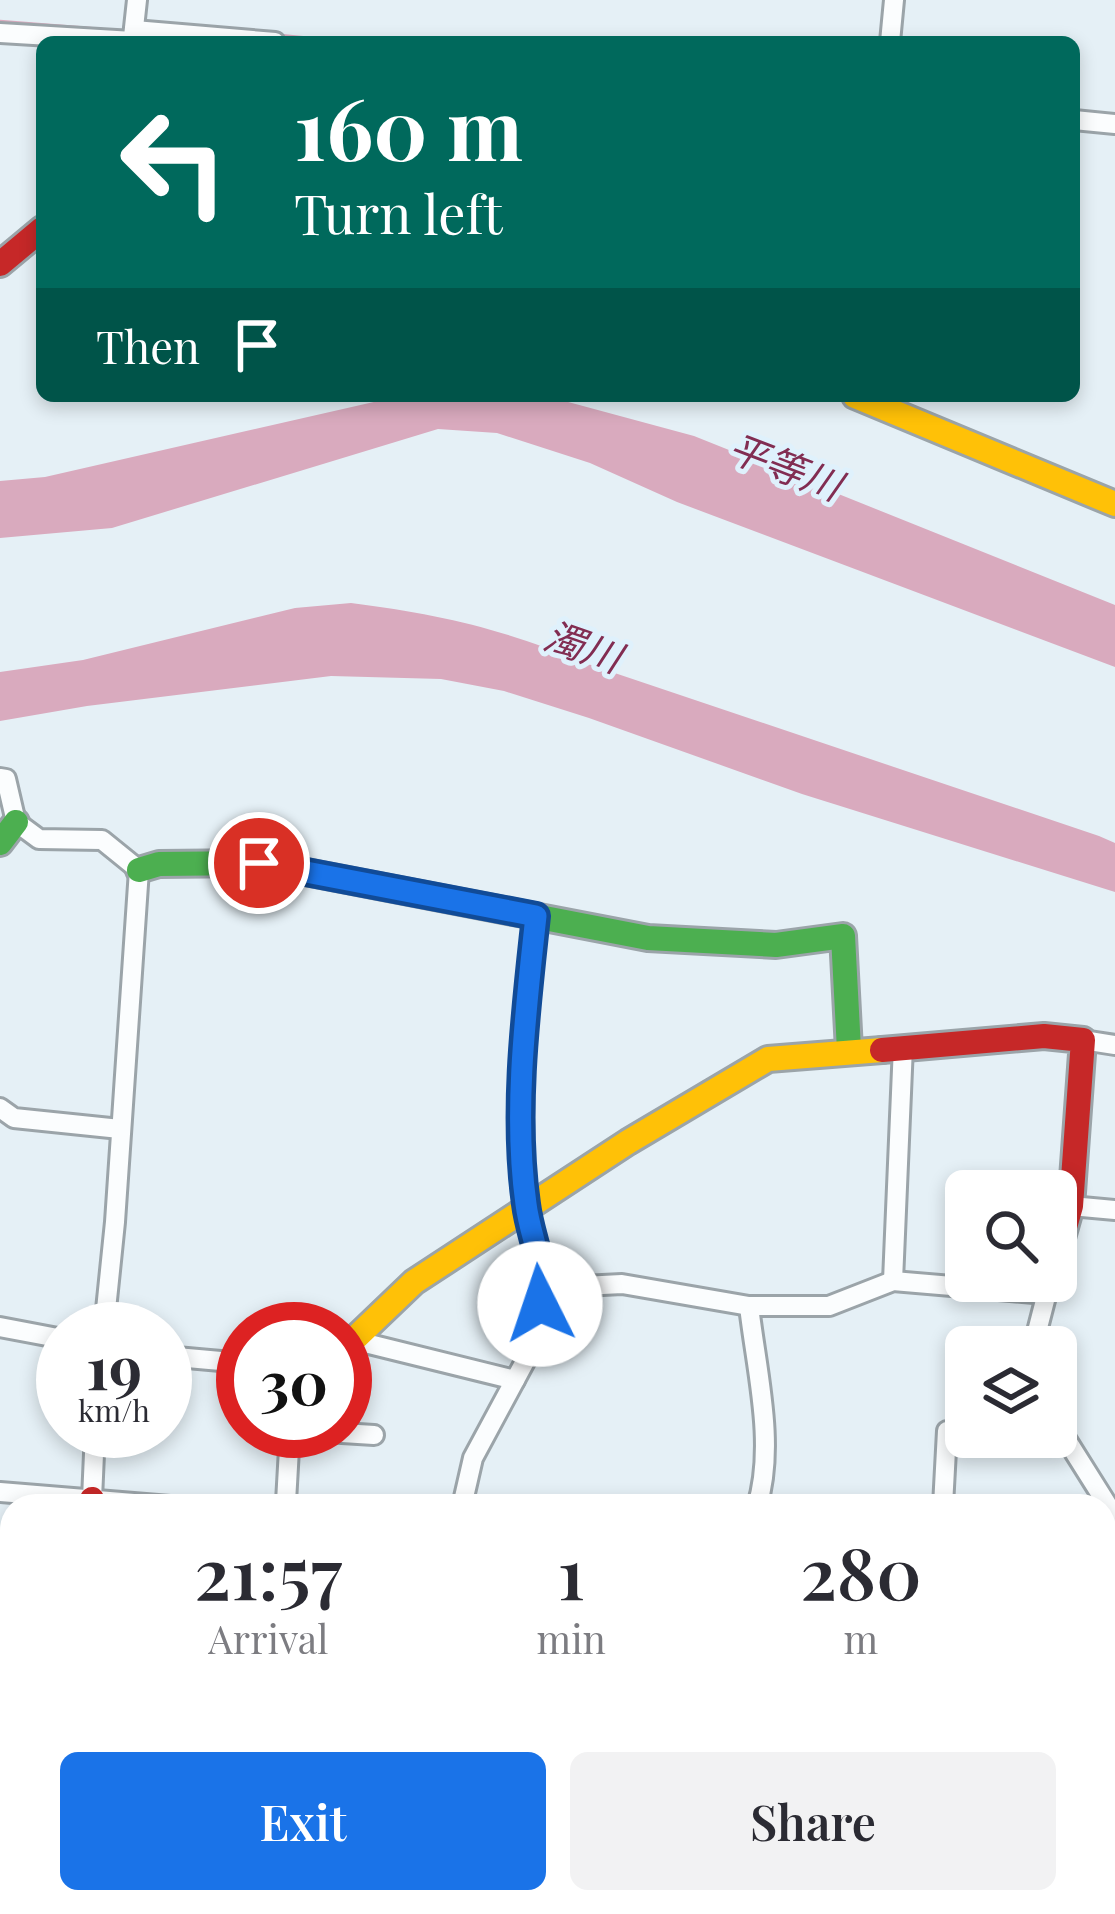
<!DOCTYPE html>
<meta charset="utf-8">
<style>
:root{--surface:#fff;--page:#f2f2f3;--text:#2b2b33;--muted:#7c7c81;--accent:#1a73e8}
body{margin:0;font-family:"Playfair Display","Noto Sans JP",serif;background:var(--page);color:var(--text);height:100vh;display:flex;flex-direction:column;font-size:45px;white-space:nowrap}
*{box-sizing:border-box;margin:0}
p{font-size:39px;color:var(--muted)}
.icon{flex:none;width:66px;height:66px;fill:none;stroke:currentColor;stroke-width:2;stroke-linecap:round;stroke-linejoin:round}
.map{position:relative;flex:1;overflow:hidden}
.details{position:absolute;left:0px;top:1494px;width:1116px;height:420px;display:flex;flex-direction:column;background:var(--surface);border-radius:36px 36px 0 0;box-shadow:0 6px 18px #0003}
.details>*{flex:none}
.top-card{position:absolute;left:36px;top:36px;width:1044px;height:366px;border-radius:18px;box-shadow:0 6px 18px #0003;background:#00695c;color:#fff;overflow:hidden}
.buttons{position:absolute;left:945px;top:1170px;display:grid;gap:24px}
.buttons a{display:grid;place-items:center;width:132px;height:132px;border-radius:18px;background:var(--surface);box-shadow:0 6px 18px #0003;font-size:60px}
.speed{position:absolute;left:36px;top:1302px;display:flex;gap:24px;font-size:60px;font-weight:700;text-align:center}
.speed>*{display:grid;place-content:center;width:156px;height:156px;border-radius:50%;background:var(--surface);box-shadow:0 6px 18px #0003;line-height:1}
.speed small{font-size:30px;font-weight:400}
.speed .limit{border:18px solid #d22;background:#fff;color:#111}
.pin{position:absolute;display:grid;place-items:center;width:102px;height:102px;color:#fff;margin:-51px;border:6px solid #fff;border-radius:50%;box-shadow:0 3px 12px #0007}
.me{position:absolute;width:132px;margin:-66px;rotate:356deg;stroke-linejoin:round;filter:drop-shadow(0 0 9px #0008)}
.turn{display:flex;align-items:center;gap:42px;height:252px;padding:0 60px;font-size:54px}
.turn .icon{width:156px;height:156px;stroke-width:2.5}
.turn b{display:block;font-size:84px;line-height:102px}
.then{display:flex;align-items:center;height:114px;padding:0 60px;background:#0003;gap:24px;font-size:45px}
.eta{display:flex;justify-content:space-evenly;align-items:center;height:204px;text-align:center}
.eta b{font-size:72px;font-weight:600;line-height:84px}
.primary-button{display:flex;gap:24px;margin-top:auto;padding:24px 60px}
.primary-button a{flex:1;height:138px;border-radius:18px;background:var(--accent);color:#fff;font-size:48px;font-weight:600;line-height:138px;text-align:center}
.primary-button a+a{background:var(--page);color:var(--text)}
.map>svg:first-child{display:block}
.water{fill:#d9aabe}
.lines{fill:none;stroke-linecap:round;stroke-linejoin:round}
.stream{stroke:#d9aabe;stroke-width:4.5}
.street-casing{stroke:#9ba4a9;stroke-width:24}
.fast-casing{stroke:#9ba4a9;stroke-width:30}
.slow-casing{stroke:#9ba4a9;stroke-width:30}
.jam-casing{stroke:#9ba4a9;stroke-width:30}
.street{stroke:#fbfdfe;stroke-width:18}
.fast{stroke:#4caf50;stroke-width:24}
.slow{stroke:#ffc107;stroke-width:24}
.jam{stroke:#c62828;stroke-width:24}
.route-casing{stroke:#114b97;stroke-width:30}
.route{stroke:#1a73e8;stroke-width:21}
.labels{text-anchor:middle;stroke-width:10;stroke-linejoin:round;paint-order:stroke}
.water-label{font-size:39px;font-style:italic;fill:#822d52;stroke:#dff1fc}
</style>
<div class="map">
<svg width="1115" height="1914" viewBox="0 0 1115 1914">
<rect width="100%" height="100%" fill="#e5f0f6"/>
<g class="water">
<path d="M400 396H546L694 436 1115 605V667L677 502 590 463 497 433 438 429 112 528 0 538V481L45 477Z"/>
<path d="M351 603C439 614 503 629 585 663L1099 836 1115 843V892L802 794 589 718 504 691 441 679 331 676 87 706 0 721V672L83 660 295 608Z"/>
</g>
<g class="lines">
<g class="stream">
<path d="M0 22 102 30"/>
<path d="M280 36 341 42"/>
</g>
<g class="street-casing">
<g id="street">
<path d="M134 30 275 42"/>
<path d="M0 33 133 41"/>
<path d="M133 37 137 0"/>
<path d="M890 42 894 0"/>
<path d="M1074 120 1115 124"/>
<path d="M0 778 6 779 16 822 39 839 102 840 139 870 115 1222 104 1329"/>
<path d="M536 916C527 1005 513 1117 526 1206 530 1233 539 1260 544 1288L622 1284 749 1306H829L893 1281 1046 1294"/>
<path d="M1083 1040 1115 1045"/>
<path d="M0 1108 14 1118 120 1129"/>
<path d="M1071 1206 1115 1210"/>
<path d="M893 1281 903 1046"/>
<path d="M749 1306C756 1369 776 1444 757 1506"/>
<path d="M0 1327 63 1339"/>
<path d="M353 1340 515 1380"/>
<path d="M1033 1347 1050 1281"/>
<path d="M165 1356 243 1363"/>
<path d="M1056 1423 1115 1517"/>
<path d="M310 1431 374 1435"/>
<path d="M0 1492 170 1506"/>
<path d="M92 1499 95 1431"/>
<path d="M282 1506 286 1502 290 1431"/>
<path d="M462 1506 473 1458 529 1354 544 1288"/>
<path d="M943 1506 947 1431"/>
<path d="M1104 1581 1115 1582"/>
<path d="M1104 1734 1115 1735"/>
<path d="M412 1914 413 1902"/>
<path d="M778 1914 779 1902"/>
<path d="M950 1914 951 1902"/>
</g>
</g>
<g class="fast-casing">
<g id="fast">
<path d="M0 843 16 822"/>
<path d="M139 870 159 864 259 863 648 938 776 945 843 936 849 1050"/>
<path d="M0 1904 45 1914"/>
</g>
</g>
<g class="slow-casing">
<g id="slow">
<path d="M855 396 1115 504"/>
<path d="M345 1348 414 1282 628 1142 768 1059 882 1050"/>
</g>
</g>
<g class="jam-casing">
<g id="jam">
<path d="M0 264 42 229"/>
<path d="M882 1050 1044 1036 1083 1040 1071 1206 1056 1259"/>
<path d="M91 1506 92 1499"/>
</g>
</g>
<use href="#street" class="street"/>
<use href="#fast" class="fast"/>
<use href="#slow" class="slow"/>
<use href="#jam" class="jam"/>
</g>
<g class="lines">
<g class="route-casing">
<path id="route" d="M259 863 536 916C526 1009 513 1111 526 1204 530 1238 548 1270 540 1304"/>
</g>
<use href="#route" class="route"/>
</g>
<g class="labels">
<g class="water-label">
<text transform="translate(785 467) rotate(21)" y="14">平等川</text>
<text transform="translate(583 647) rotate(19)" y="14">濁川</text>
</g>
</g>
</svg>
<div class="buttons">
<a><svg class="icon" aria-label="search" viewBox="0 0 24 24"><circle cx="10" cy="10" r="6"/><path d="M15 15l6 6"/></svg></a>
<a><svg class="icon" aria-label="layers" viewBox="0 0 24 24"><path d="M12 4l9 5-9 5-9-5zM3 14l9 5 9-5"/></svg></a>
</div>
<div class="speed"><div>19<small>km/h</small></div><div class="limit">30</div></div>
<div class="pin" style="left:259px;top:863px;background:#d93025"><svg class="icon" aria-label="arrive" viewBox="0 0 24 24"><path d="M6 21V4h12l-3 4 3 4H6"/></svg></div>
<svg class="me" style="left:540px;top:1304px" viewBox="-20 -20 40 40"><circle r="19" fill="#fff"/><path d="M0-13L10 11 0 6-10 11z" fill="#1a73e8"/></svg>
<div class="top-card">
<div class="turn"><svg class="icon" aria-label="left" viewBox="0 0 24 24"><path d="M17 20v-9H6M10 6l-5 5 5 5"/></svg><div><b>160 m</b>Turn left</div></div>
<div class="then">Then<svg class="icon" aria-label="arrive" viewBox="0 0 24 24"><path d="M6 21V4h12l-3 4 3 4H6"/></svg></div>
</div>
<section class="details">
<div class="eta">
<div><b>21:57</b><p>Arrival</p></div>
<div><b>1</b><p>min</p></div>
<div><b>280</b><p>m</p></div>
</div>
<div class="primary-button"><a>Exit</a><a>Share</a></div>
</section>
</div>
